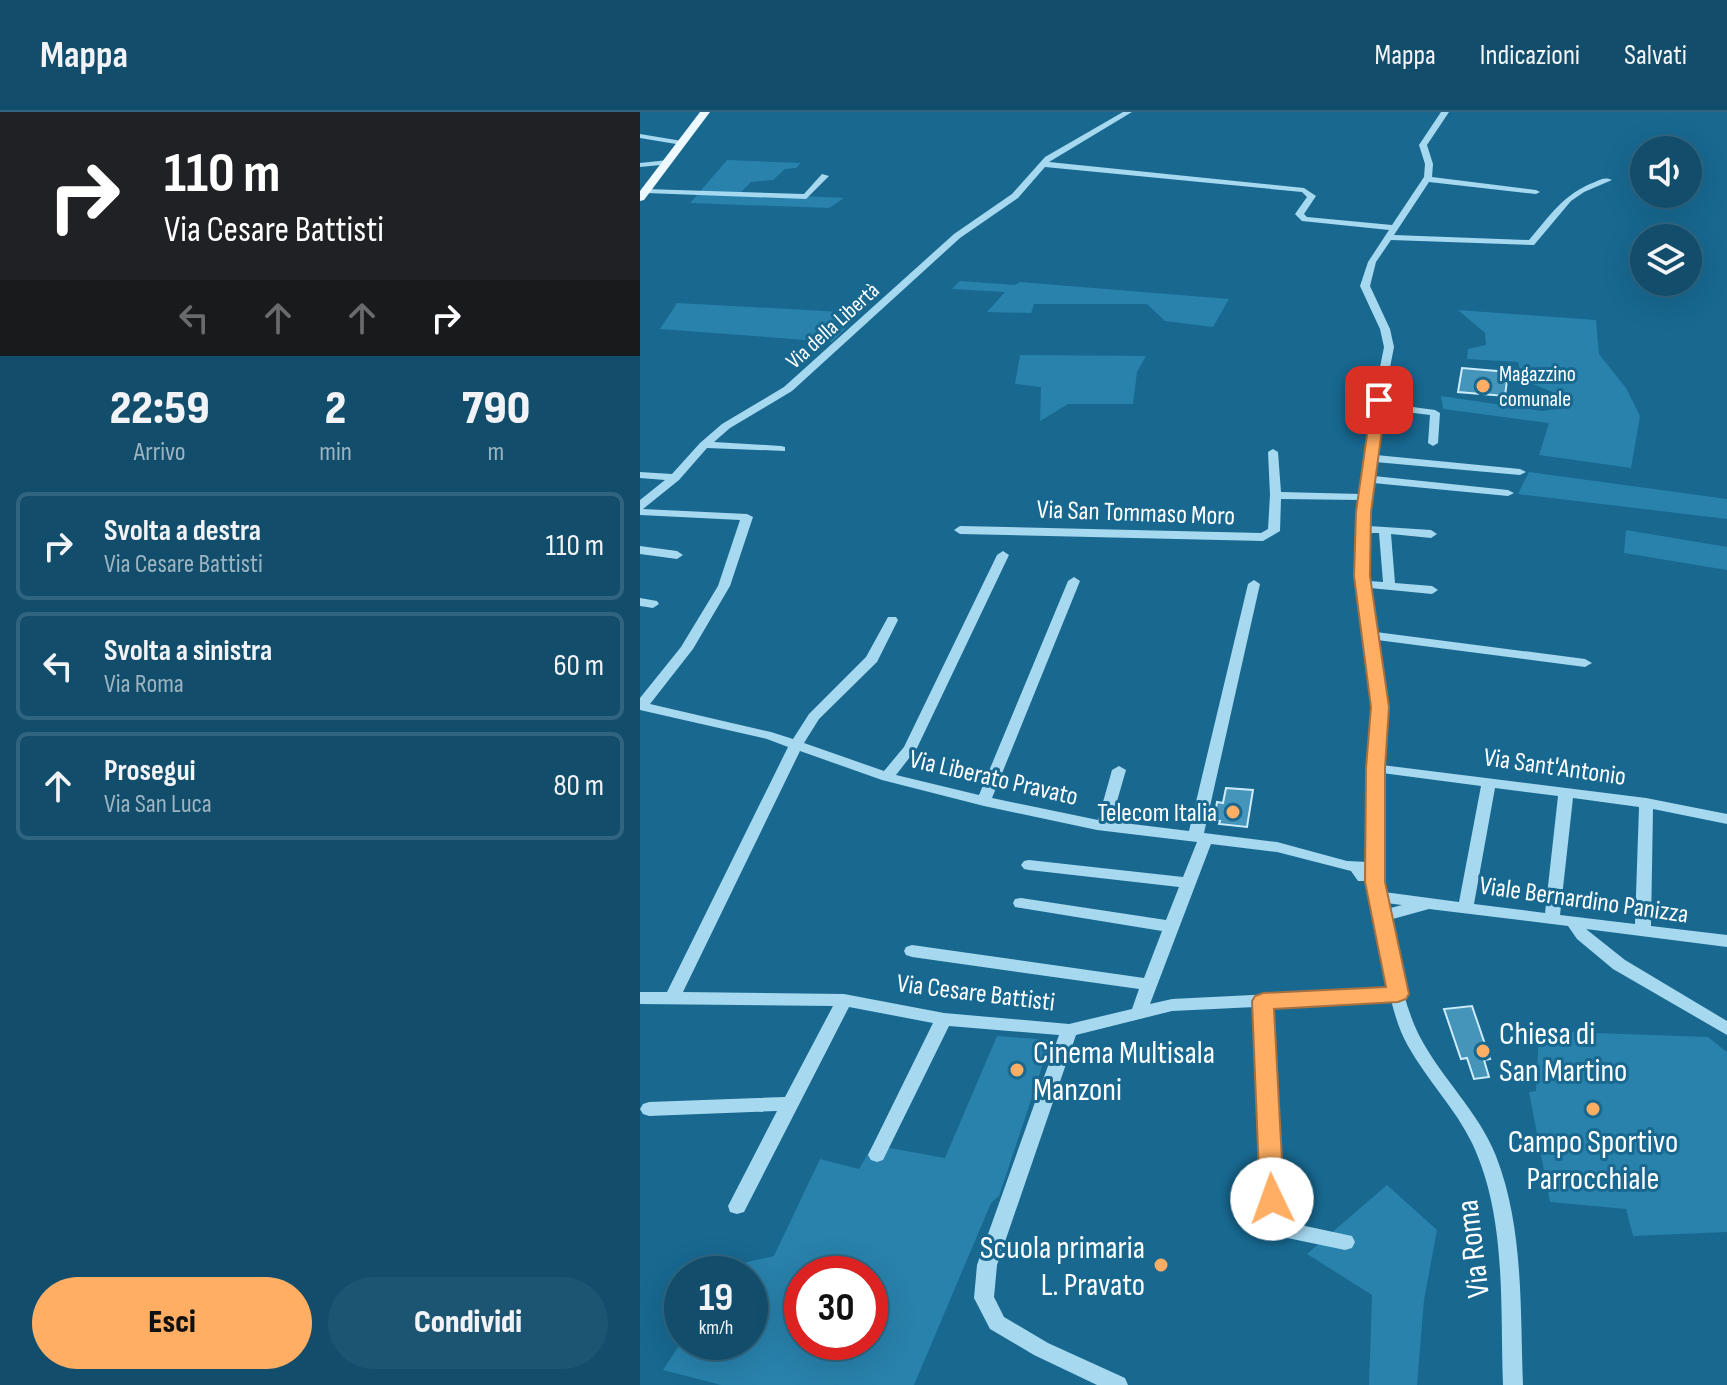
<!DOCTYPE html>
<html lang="it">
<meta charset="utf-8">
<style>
:root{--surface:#124e6c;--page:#1b5572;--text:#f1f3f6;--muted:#9cb4c2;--line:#31657f;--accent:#ffae64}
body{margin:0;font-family:"Sofia Sans Condensed",sans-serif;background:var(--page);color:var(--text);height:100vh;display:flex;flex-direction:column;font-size:30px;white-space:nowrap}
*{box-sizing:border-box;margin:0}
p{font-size:26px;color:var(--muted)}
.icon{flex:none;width:44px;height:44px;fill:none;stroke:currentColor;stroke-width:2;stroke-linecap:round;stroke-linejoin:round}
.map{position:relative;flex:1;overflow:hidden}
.side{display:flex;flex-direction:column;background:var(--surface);width:640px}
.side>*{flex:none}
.banner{background:#202124;color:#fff;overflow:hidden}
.tools{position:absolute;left:990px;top:24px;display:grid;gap:16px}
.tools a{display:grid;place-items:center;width:72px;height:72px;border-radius:50%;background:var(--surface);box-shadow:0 8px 32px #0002,0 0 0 2px var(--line);font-size:40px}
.speed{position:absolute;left:24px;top:1144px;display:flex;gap:16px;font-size:40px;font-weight:700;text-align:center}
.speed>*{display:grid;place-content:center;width:104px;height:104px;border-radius:50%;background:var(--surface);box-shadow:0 8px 32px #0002,0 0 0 2px var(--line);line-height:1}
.speed small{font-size:20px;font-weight:400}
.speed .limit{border:12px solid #d22;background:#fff;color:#111}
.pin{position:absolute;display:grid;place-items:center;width:68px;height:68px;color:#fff;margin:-34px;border-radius:16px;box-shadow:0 4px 12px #0006}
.me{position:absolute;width:88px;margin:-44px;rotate:357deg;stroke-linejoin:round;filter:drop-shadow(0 0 6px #0008)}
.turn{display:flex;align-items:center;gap:28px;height:168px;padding:0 32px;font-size:36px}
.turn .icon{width:104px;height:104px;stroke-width:2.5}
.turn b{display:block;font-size:56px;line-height:68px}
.lanes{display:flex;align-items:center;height:76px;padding:0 32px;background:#0003;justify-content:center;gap:40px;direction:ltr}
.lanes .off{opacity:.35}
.eta{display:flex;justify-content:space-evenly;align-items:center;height:136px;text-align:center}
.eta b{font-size:48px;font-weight:800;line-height:56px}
.button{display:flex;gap:16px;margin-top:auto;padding:16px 32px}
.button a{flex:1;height:92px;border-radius:48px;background:var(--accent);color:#111;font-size:32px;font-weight:800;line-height:92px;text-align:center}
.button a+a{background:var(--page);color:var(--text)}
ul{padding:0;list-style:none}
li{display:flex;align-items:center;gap:24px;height:108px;margin:0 16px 12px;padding:0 16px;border:4px solid var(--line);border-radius:12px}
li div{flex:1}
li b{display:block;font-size:30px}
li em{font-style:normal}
header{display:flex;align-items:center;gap:48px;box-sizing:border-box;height:112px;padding:0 40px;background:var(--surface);border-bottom:2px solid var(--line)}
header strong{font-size:38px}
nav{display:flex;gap:44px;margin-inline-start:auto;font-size:28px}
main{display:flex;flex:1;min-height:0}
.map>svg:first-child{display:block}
.green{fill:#2882ac;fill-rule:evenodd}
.building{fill:#4594b9;stroke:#ccecfb;stroke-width:2}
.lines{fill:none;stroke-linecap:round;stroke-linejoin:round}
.minor{fill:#a6d8ef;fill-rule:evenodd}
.major{fill:#eef8ff;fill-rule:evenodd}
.route{fill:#ffae64;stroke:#a67141;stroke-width:2}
.poi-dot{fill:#ffae64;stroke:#186890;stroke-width:3}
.labels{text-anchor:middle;stroke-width:6;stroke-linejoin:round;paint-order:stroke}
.far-street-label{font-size:22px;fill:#fff;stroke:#186890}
.far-poi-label{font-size:22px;fill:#fff;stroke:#186890;text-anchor:start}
.street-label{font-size:26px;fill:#fff;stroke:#186890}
.poi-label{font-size:26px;fill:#fff;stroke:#186890;text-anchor:end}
.near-poi-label{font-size:32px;fill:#fff;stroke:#186890;text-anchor:start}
.near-street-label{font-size:32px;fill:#fff;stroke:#186890}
</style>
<header>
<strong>Mappa</strong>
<nav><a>Mappa</a><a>Indicazioni</a><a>Salvati</a></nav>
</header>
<main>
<section class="side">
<div class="banner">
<div class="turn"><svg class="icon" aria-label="right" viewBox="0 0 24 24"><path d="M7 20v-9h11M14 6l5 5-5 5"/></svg><div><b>110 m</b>Via Cesare Battisti</div></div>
<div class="lanes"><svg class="icon off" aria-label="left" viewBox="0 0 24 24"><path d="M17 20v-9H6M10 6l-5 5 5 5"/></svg><svg class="icon off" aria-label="ahead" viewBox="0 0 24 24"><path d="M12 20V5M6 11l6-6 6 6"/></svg><svg class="icon off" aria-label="ahead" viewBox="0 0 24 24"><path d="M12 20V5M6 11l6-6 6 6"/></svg><svg class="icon" aria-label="right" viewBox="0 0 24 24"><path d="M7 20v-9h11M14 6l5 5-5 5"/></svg></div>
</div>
<div class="eta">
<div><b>22:59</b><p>Arrivo</p></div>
<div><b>2</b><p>min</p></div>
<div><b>790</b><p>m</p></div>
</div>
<ul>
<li><svg class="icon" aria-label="right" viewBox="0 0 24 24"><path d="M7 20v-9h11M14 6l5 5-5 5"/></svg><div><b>Svolta a destra</b><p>Via Cesare Battisti</p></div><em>110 m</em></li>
<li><svg class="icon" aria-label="left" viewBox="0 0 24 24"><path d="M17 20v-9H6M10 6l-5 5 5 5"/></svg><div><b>Svolta a sinistra</b><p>Via Roma</p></div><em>60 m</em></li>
<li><svg class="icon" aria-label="ahead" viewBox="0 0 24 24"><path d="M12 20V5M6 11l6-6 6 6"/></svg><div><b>Prosegui</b><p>Via San Luca</p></div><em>80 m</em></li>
</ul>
<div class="button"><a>Esci</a><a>Condividi</a></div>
</section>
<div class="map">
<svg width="1087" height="1273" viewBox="0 0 1087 1273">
<rect width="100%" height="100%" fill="#186890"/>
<g class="green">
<path d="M87 48 161 51 156 56 145 57 133 68 111 70 100 81 204 86 189 96 50 91Z"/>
<path d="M320 169 375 173 380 170 589 187 573 215 525 209 507 192H394L391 201 347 200 365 180 312 177Z"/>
<path d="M37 191 221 201 192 230 20 217Z"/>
<path d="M818 198 956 208 959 242 986 276 1000 304 991 356 899 343 909 311 803 297 801 284 902 299 924 296 920 283 883 268 878 250 827 247 828 237 846 233 845 221Z"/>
<path d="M380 243 506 244 497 260 493 292H428L400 309 401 275 375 272Z"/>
<path d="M889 360 1087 387V407L878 382Z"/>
<path d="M986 418 1087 435V458L984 441Z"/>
<path d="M899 919 1068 925 1087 940V1120L993 1124 986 1097 910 1090 889 980 896 979Z"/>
<path d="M357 924 411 928 359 1084 351 1091 274 1273H81L23 1258 42 1229 110 1230V1162H85L90 1154 134 1144 180 1047 219 1057 233 1033 305 1046ZM162 1162H230V1230H162Z"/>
<path d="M747 1073 797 1118 784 1188 777 1273H729L732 1183 667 1142Z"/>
</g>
<g class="building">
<path d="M822 256 868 260 865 284 818 280Z"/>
<path d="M586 676 613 678 607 715 579 712 580 709H574L577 690 583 691Z"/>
<path d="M832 894 850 947 844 948 849 965 834 967 827 946 821 947 804 897Z"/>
</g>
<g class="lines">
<g class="minor">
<path d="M483 0H492L409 50 664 76 676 84 664 102 667 105 752 113 784 65 785 52 779 33 801 0H809L787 33 793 52 792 65 896 78 900 80 896 82 789 70 754 123 889 128C910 104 923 82 955 70 962 67 965 65 972 68L944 80 931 89 894 133 751 128 736 150 730 174 750 217 754 235 743 291 795 298 800 301 798 331 793 334 788 331 790 303 742 297 736 343 880 357 886 360 880 363 735 350 734 364 868 378 874 381 868 384 733 371 729 414 791 418 797 422 791 426 751 422 755 471 792 474 798 478 792 482 730 476 736 520 945 547 952 551 945 555 737 528 747 595 742 653 1006 686 1087 702V712L1013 697 1011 814 1087 823V835L946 817 985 848 1087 909V923L973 857 937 827 928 814 789 797 749 808C756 846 762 890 780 925 802 967 838 999 856 1044 884 1116 880 1197 883 1273H863C860 1194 867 1105 832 1031 815 996 787 968 768 934 760 920 755 904 751 888L632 894 642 1109 712 1124 715 1130 712 1136 705 1138 633 1123 626 1121 623 1115 615 895 532 899 436 923 357 1153 354 1185 364 1205 408 1231 485 1266 488 1273H457L394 1243 350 1217 334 1186 337 1153 419 923 309 914 243 1048 237 1050 231 1048 228 1043 293 911 209 895 104 1100 97 1102 90 1100 88 1094 137 999 9 1004 3 1002 0 997 3 992 9 990 145 985 193 894 0 892V880H27L148 635 127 627 0 598V586L41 535 78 474 100 408 0 403V388L25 368 0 366V360L32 362 60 331 82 312 144 275 314 122 372 82 405 45ZM405 55 662 80 667 85 655 102 662 109 749 118 728 150 720 174 740 217 744 235 729 311 721 382 641 380 638 340 633 337 628 340 630 383 628 417 621 421 320 414 314 418 320 422 623 429 640 419 641 387 720 388 715 433 716 464 733 595 728 656V750L707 749 637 730 564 721 620 472 614 468 608 472 549 719 484 711 485 709 483 706 473 703 486 658 479 654 472 658 458 708 352 686 440 469 434 465 428 469 339 683 256 663 277 636 369 443 363 439 357 443 264 635 244 659 164 631 179 607 237 550 258 508 256 505H248L226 545 169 602 153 627 131 620 10 592 53 537 90 474 113 405 107 402 3 397 39 368 67 336 145 339V335L141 334 74 330 90 316 152 279 320 126 378 86ZM728 421H739L743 470 729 469ZM160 639 242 668 344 694 457 718 557 730 543 765 389 748 384 749 381 753 384 757 389 758 539 775 526 808 381 786 375 787 373 791 375 795 381 796 522 819 504 866 272 833 266 835 264 839 266 843 272 845 499 877 492 897 429 912 304 901 204 882 43 880ZM742 661 841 674 819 790 744 780ZM855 676 918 684 905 801 834 792ZM933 686 999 695 995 812 920 803ZM571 732 637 740 711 759 718 769H728L736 822 748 876 532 887 510 892ZM746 791 762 793 747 797Z"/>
<path d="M0 22 42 29 46 31 42 33 0 26Z"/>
<path d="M28 48H31V52L0 55V51Z"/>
<path d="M182 62 189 64 166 87 6 81 2 79 6 77 164 82Z"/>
<path d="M0 434 37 439 43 443 37 447 0 442Z"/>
<path d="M0 486 17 489 19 492 13 496 0 494Z"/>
</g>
<path class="major" d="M60 0H70L4 88 0 89V79Z"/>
</g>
<path class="route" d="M739 284 746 288 731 400 730 464 749 595 745 656V770L769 882 766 887 758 890 634 897 644 1087 640 1094 632 1097 623 1094 620 1087 612 889 615 884 623 881 746 875 725 770 726 656 731 595 714 464 716 400 732 288Z"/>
<g class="poi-dot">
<circle cx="843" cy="274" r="8"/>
<circle cx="593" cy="700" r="8"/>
<circle cx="843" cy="939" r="8"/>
<circle cx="377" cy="958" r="8"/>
<circle cx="953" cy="997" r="8"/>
<circle cx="521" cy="1153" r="8"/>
</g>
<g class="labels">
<g class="far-street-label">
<text transform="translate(192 213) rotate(-42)" y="8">Via della Libertà</text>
</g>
<g class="far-poi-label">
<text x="859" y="269">Magazzino<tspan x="859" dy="25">comunale</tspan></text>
</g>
<g class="street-label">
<text transform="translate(496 400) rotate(2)" y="9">Via San Tommaso Moro</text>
<text transform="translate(915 654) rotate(8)" y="9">Via Sant'Antonio</text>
<text transform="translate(354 665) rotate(13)" y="9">Via Liberato Pravato</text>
<text transform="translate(944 787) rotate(8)" y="9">Viale Bernardino Panizza</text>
<text transform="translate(336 880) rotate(7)" y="9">Via Cesare Battisti</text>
</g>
<g class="poi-label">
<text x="577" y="709">Telecom Italia</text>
</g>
<g class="near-poi-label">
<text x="859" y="932">Chiesa di<tspan x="859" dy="37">San Martino</tspan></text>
<text x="393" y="951">Cinema Multisala<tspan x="393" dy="37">Manzoni</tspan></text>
<text x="953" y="1040" text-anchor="middle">Campo Sportivo<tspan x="953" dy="37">Parrocchiale</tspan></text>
<text x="505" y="1146" text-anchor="end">Scuola primaria<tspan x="505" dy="37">L. Pravato</tspan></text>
</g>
<g class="near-street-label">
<text transform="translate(832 1137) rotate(-97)" y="11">Via Roma</text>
</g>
</g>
</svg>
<div class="tools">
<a><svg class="icon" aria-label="sound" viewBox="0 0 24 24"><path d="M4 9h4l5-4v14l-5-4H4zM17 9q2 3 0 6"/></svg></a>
<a><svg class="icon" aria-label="layers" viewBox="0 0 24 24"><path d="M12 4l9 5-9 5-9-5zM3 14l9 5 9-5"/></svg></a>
</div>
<div class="speed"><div>19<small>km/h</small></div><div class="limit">30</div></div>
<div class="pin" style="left:739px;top:288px;background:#d93025"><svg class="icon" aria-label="arrive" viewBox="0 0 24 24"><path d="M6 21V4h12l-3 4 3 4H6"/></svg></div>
<svg class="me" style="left:632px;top:1087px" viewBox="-20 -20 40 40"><circle r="19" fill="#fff"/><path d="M0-13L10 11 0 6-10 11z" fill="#ffae64"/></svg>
</div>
</main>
